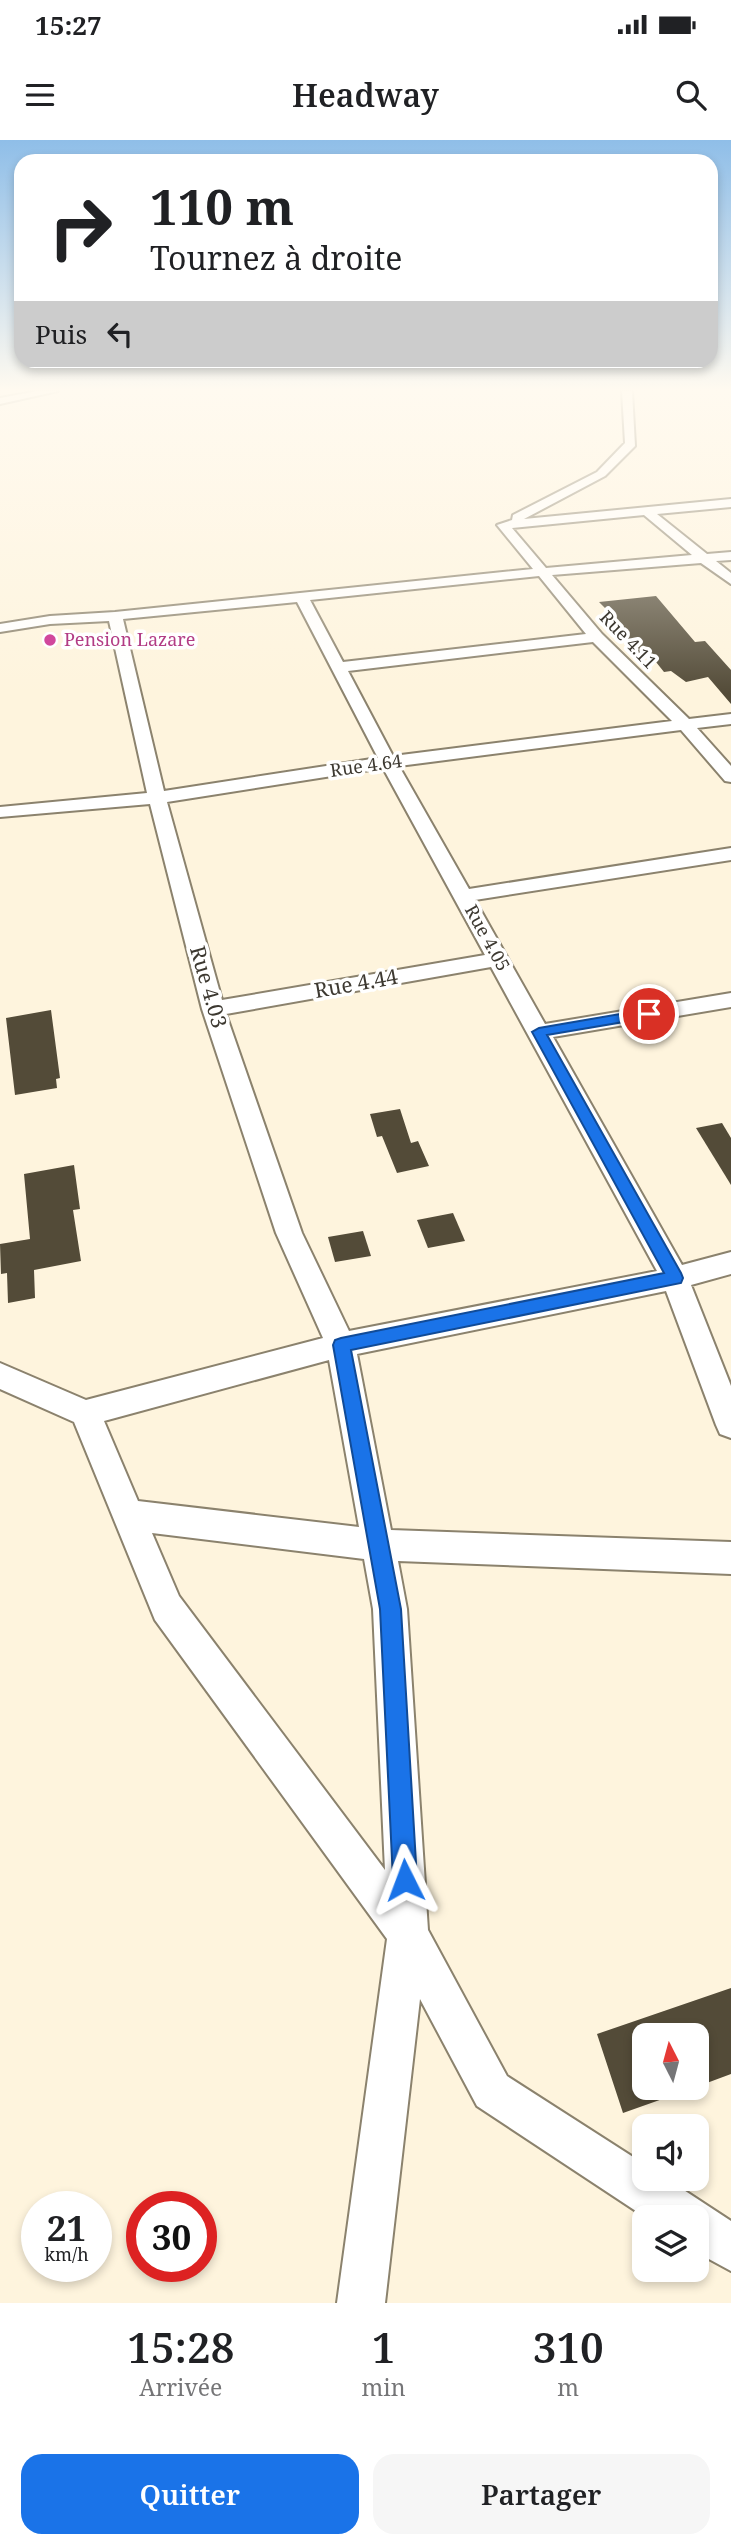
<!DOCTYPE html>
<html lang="fr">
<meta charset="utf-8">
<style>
:root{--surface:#fff;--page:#f6f6f6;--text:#202124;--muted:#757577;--accent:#1a73e8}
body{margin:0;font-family:"Noto Serif",serif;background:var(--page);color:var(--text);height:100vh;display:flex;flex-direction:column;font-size:26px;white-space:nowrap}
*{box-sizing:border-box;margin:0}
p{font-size:23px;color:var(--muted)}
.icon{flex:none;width:38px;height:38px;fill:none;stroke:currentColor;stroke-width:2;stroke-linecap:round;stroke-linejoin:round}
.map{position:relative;height:2163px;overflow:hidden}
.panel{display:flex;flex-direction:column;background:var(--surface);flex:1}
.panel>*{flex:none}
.banner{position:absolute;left:14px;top:14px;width:704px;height:214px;border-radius:21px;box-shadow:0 4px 10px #0003;background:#fff;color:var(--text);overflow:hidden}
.needle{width:46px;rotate:354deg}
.controls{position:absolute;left:632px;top:1883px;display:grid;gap:14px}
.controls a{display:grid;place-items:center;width:77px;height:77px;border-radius:14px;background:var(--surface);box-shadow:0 4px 10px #0003;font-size:35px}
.speed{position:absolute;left:21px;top:2051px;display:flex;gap:14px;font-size:35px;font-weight:700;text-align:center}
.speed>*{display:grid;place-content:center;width:91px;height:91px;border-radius:50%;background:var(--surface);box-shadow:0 4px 10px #0003;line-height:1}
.speed small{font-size:18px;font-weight:400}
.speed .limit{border:10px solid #d22;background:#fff;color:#111}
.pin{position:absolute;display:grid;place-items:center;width:60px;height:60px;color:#fff;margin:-30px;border:4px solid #fff;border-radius:50%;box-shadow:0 2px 7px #0007}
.me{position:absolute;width:77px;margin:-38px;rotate:357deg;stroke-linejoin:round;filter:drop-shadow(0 0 5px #0008)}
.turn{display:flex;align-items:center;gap:24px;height:147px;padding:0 21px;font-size:32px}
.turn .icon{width:91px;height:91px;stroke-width:2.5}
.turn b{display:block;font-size:49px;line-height:60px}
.then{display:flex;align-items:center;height:66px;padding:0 21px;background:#0003;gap:14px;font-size:26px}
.eta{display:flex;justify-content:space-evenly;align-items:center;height:119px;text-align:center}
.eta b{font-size:42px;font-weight:600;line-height:49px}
.primary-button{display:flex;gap:14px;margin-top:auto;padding:14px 21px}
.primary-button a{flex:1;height:80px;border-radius:21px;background:var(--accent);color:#fff;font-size:28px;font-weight:600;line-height:80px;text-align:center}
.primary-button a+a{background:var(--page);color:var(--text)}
.status{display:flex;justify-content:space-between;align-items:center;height:49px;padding:0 35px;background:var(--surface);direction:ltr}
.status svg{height:19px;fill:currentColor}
header{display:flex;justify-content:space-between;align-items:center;height:91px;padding:0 21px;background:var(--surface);font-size:32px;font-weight:600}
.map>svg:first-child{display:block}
.building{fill:#534b38}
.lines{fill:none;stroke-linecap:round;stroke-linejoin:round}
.street-casing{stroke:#8b826d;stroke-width:4}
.street{fill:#fff;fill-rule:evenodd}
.route{fill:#1a73e8;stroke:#114b97;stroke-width:2}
.hotel-dot{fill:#d1479c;stroke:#fff;stroke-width:2.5}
.labels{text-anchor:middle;stroke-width:7;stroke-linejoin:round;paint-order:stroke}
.far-hotel-label{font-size:18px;fill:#b23c85;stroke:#fff;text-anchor:start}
.far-street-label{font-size:18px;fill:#3d3931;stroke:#fff}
.street-label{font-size:21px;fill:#3d3931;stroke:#fff}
</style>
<div class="status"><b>15:27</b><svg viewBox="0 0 49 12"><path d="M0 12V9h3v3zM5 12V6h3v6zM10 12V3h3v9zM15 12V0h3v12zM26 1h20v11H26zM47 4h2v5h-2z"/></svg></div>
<header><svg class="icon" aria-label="menu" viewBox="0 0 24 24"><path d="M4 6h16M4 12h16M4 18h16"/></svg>Headway<svg class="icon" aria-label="search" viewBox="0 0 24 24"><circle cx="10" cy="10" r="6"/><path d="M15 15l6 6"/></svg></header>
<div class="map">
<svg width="731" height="2163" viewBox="0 0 731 2163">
<rect width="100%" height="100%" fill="#fef4dd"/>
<g class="building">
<path d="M656 456 695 502 705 501 731 530V564L708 537 686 542 671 531 664 532 652 517 633 512 611 474 599 462Z"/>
<path d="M51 870 60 938 56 939 57 948 15 955 6 878Z"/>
<path d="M400 969 411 1003 418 1001 429 1026 397 1033 382 996 377 997 370 974Z"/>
<path d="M722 983 731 998V1045L696 988Z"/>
<path d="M74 1025 80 1069 73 1070 81 1121 34 1130 35 1158 8 1163 7 1133 1 1134 0 1104 30 1099 24 1034Z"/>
<path d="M453 1073 465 1101 428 1108 417 1080Z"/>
<path d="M363 1091 371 1116 335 1122 328 1097Z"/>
<path d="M731 1848V1934L696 1947V1895H644V1948H685V1951L623 1973 597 1894Z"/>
</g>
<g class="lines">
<g class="street-casing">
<g id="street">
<path d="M38 251H58L0 264V258Z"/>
<path d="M622 251H632L635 306 605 336 524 379 731 359V367L657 374 707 414 731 412V420L716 421 731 433V444L701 423 552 435 602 494 689 579 731 574V584L697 588 731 626V642L725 641 681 590 399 626 469 749 731 708V720L475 760 545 884 731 853V867L553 897 682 1125 731 1112V1134L691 1145 731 1246V1298L720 1294 716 1285 666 1151 357 1214 391 1390 731 1402V1434L398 1421 407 1469 428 1790 507 1936 644 2024V2039H667L731 2081V2131L696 2112V2077H645L477 1966 420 1859 385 2163H337L387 1799 155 1480 74 1282 0 1249V1223L86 1260 323 1198 276 1093 202 869 150 664 0 677V667L147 653 109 481 50 484 0 492V484L50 476 115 472 533 429 497 385 512 380 513 375 597 332 625 303ZM644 375 692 415 546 428 512 388ZM539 436 586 494 343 522 310 460ZM297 462 378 618 164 651 123 479ZM593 502 672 581 393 616 348 531ZM383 628 485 815 222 860 167 662ZM491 827 657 1131 349 1191 302 1093 226 874ZM329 1220 359 1387 138 1361 104 1281ZM152 1393 364 1419 373 1469 385 1730 179 1456Z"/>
</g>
</g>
<use href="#street" class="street"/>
</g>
<linearGradient id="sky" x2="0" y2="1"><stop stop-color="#8fbee8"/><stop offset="0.45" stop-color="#fffaf0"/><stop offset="1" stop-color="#fffaf0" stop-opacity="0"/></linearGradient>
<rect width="731" height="554" fill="url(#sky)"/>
<path class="route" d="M649 869 655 874 653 877 547 895 681 1133 683 1138 681 1143 351 1210 401 1469 417 1740 413 1748 405 1752 396 1748 393 1740 380 1469 333 1205 335 1200 341 1198 664 1133 532 892 539 888Z"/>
<circle class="hotel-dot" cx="50" cy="500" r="7"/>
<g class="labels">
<g class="far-hotel-label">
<text x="64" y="506">Pension Lazare</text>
</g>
<g class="far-street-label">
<text transform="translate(628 500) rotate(46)" y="6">Rue 4.11</text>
<text transform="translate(366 626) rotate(-8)" y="6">Rue 4.64</text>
<text transform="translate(487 798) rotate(61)" y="6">Rue 4.05</text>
</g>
<g class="street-label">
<text transform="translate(356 844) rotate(-10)" y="7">Rue 4.44</text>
<text transform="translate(208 847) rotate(74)" y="7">Rue 4.03</text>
</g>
</g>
</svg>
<div class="controls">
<a><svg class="needle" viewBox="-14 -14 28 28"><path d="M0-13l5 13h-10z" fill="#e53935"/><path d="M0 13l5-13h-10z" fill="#757577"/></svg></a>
<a><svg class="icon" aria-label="sound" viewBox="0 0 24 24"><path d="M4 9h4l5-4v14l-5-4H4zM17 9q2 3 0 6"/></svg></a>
<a><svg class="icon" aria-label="layers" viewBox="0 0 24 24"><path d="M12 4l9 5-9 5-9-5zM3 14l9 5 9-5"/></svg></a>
</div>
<div class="speed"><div>21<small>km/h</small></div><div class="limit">30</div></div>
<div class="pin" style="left:649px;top:874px;background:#d93025"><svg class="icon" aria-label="arrive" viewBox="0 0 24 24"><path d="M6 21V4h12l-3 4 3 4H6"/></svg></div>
<svg class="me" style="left:405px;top:1740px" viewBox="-20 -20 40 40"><path d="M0-17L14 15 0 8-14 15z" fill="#1a73e8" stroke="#fff" stroke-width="4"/></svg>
<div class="banner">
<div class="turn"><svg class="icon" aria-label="right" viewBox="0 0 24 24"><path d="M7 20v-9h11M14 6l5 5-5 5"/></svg><div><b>110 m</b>Tournez à droite</div></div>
<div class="then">Puis<svg class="icon" aria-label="left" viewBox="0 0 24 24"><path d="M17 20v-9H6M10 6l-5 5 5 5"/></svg></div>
</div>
</div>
<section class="panel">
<div class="eta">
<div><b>15:28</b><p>Arrivée</p></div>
<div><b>1</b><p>min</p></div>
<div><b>310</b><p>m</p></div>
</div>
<div class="primary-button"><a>Quitter</a><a>Partager</a></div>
</section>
